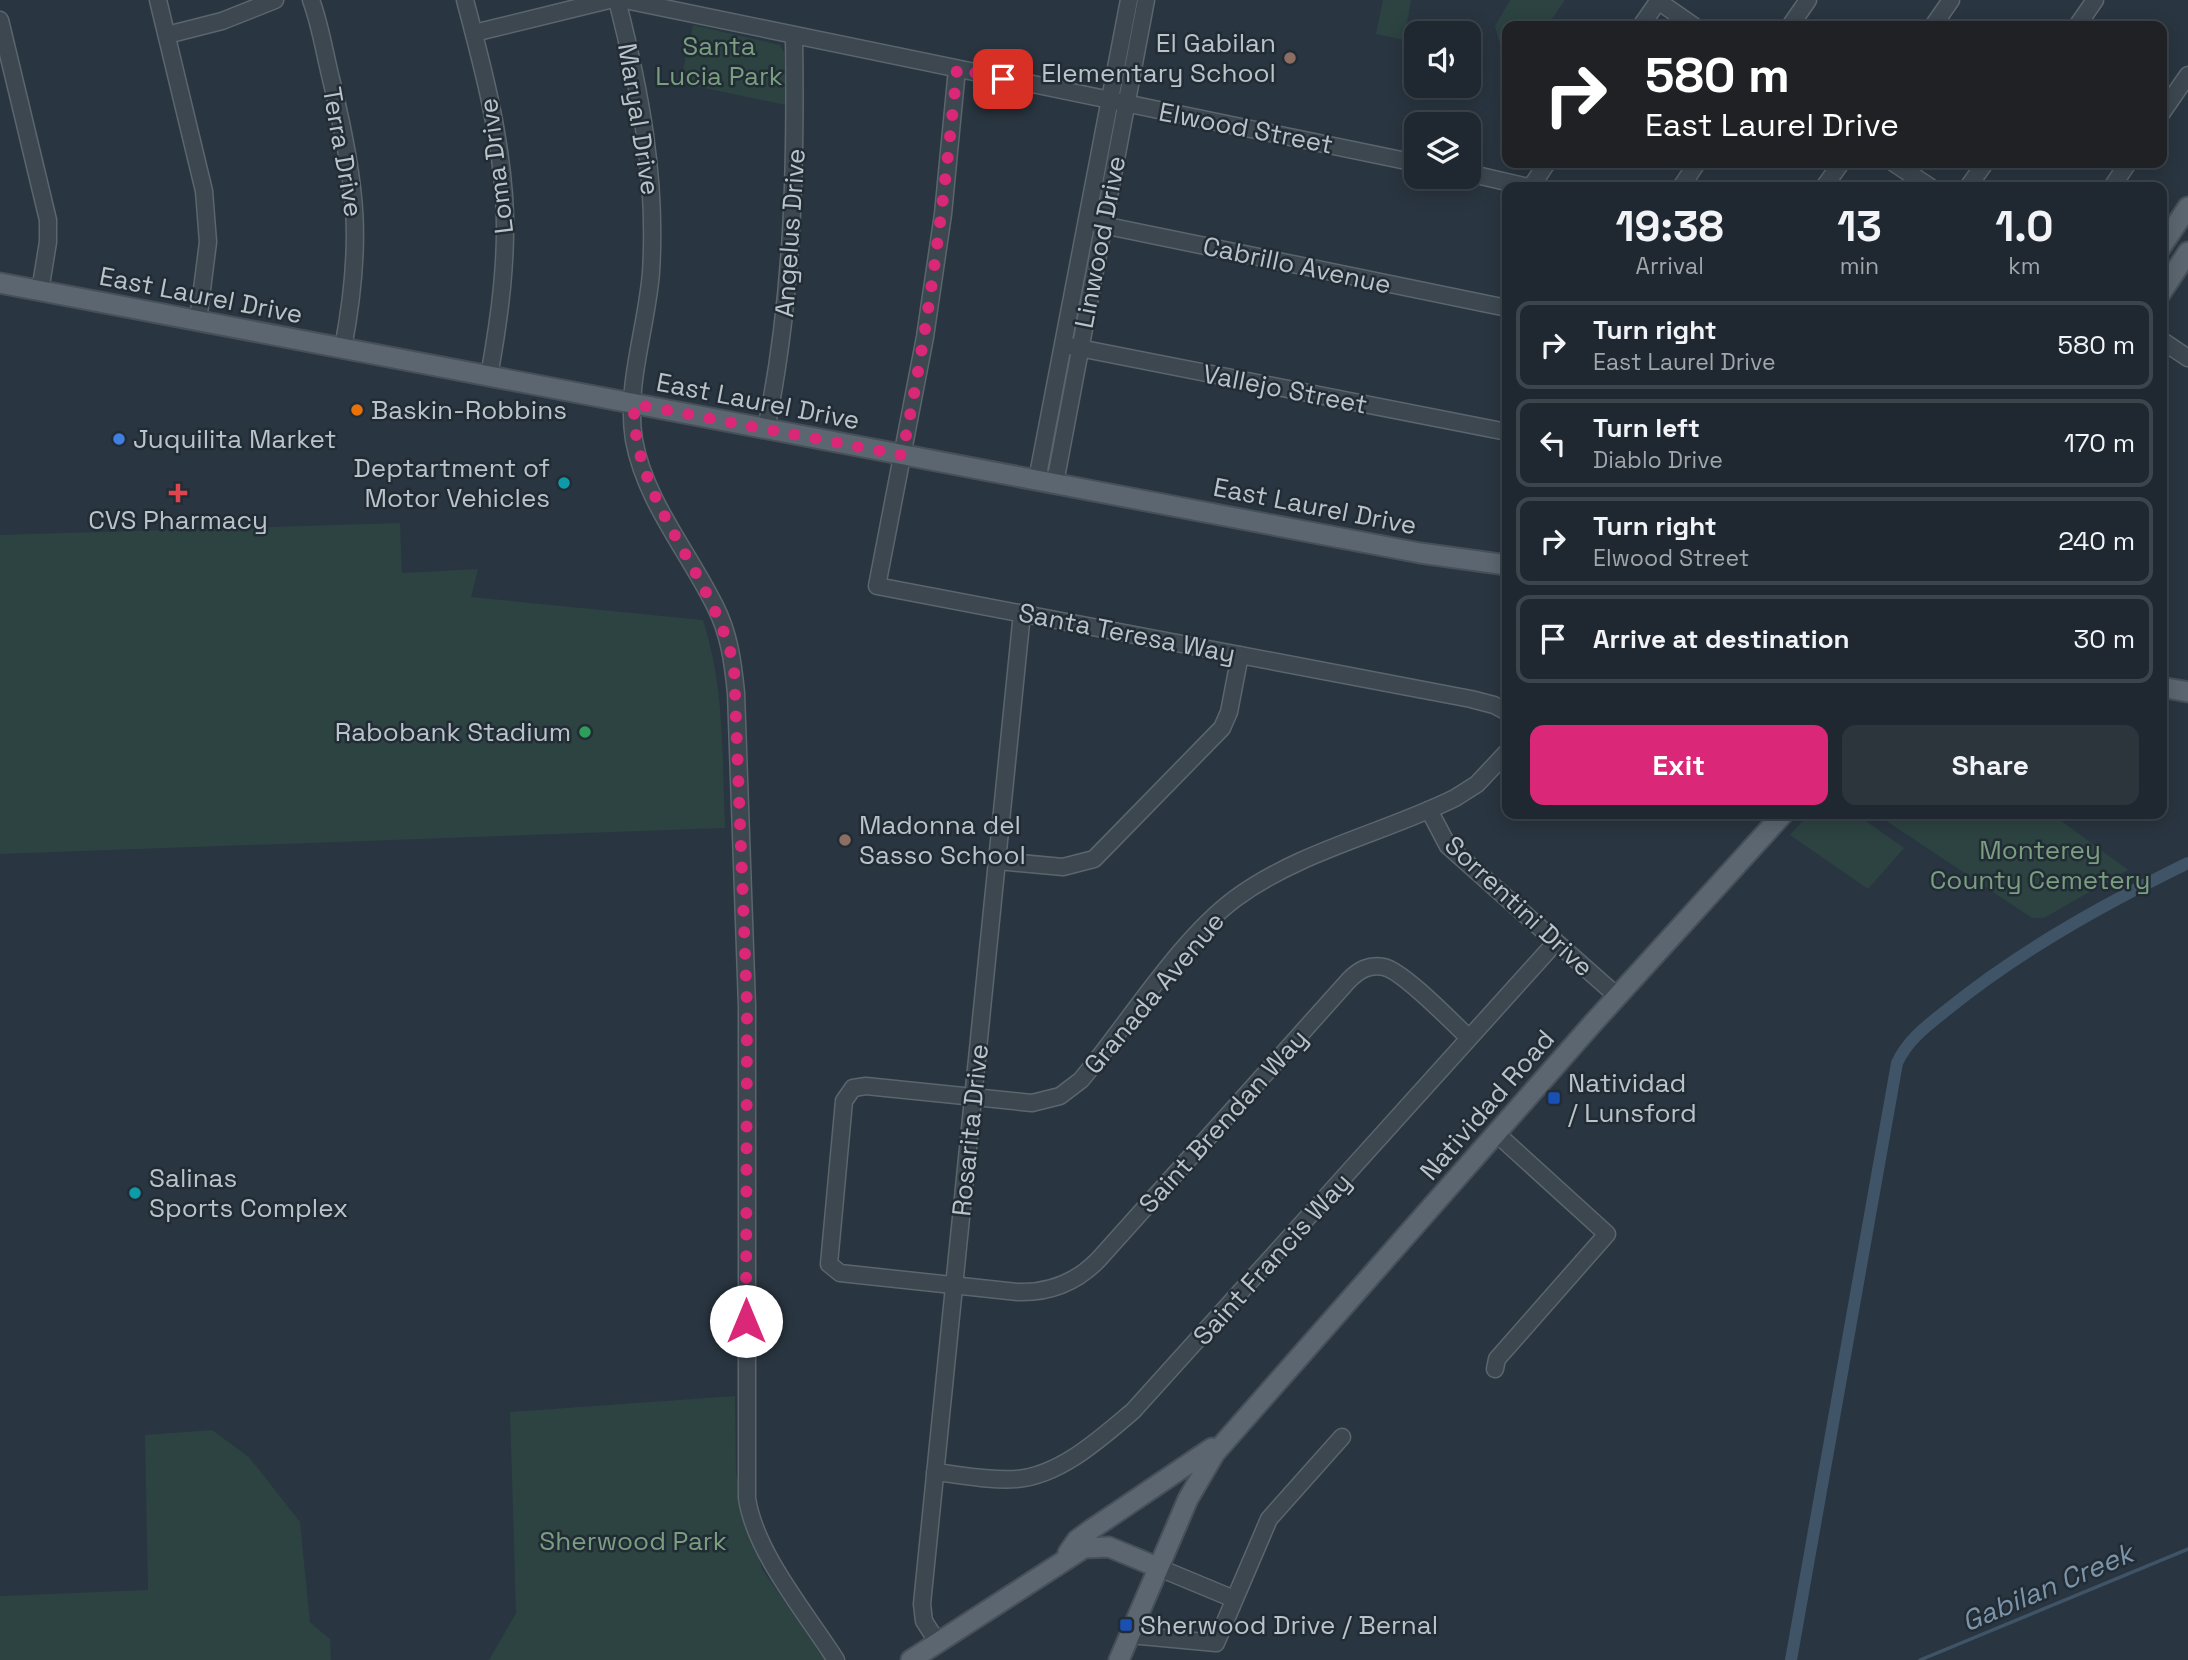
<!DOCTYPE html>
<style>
:root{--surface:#1f2830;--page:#2c343c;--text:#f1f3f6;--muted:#a1a6ab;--line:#3c444c;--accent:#db2777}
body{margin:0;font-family:"Space Grotesk",sans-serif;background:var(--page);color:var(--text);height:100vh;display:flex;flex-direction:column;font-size:26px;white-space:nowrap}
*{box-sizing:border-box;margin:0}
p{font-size:23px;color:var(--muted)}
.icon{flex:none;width:38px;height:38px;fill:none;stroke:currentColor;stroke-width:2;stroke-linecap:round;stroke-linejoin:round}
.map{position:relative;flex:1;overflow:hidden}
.sheet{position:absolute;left:1502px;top:182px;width:665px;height:637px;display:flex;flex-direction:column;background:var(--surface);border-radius:14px;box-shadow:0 4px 18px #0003,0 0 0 2px var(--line)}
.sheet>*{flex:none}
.top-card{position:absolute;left:1502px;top:21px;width:665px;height:147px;border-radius:14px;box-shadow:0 4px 18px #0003,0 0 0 2px var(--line);background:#202124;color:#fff;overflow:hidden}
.tools{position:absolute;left:1404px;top:21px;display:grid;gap:14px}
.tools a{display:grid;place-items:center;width:77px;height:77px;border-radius:14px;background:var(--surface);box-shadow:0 4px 18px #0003,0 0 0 2px var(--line);font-size:35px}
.pin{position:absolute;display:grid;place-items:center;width:60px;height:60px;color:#fff;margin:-30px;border-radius:14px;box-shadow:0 4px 10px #0006}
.me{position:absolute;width:77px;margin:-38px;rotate:0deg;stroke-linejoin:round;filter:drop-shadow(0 0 5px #0008)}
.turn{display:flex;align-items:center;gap:24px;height:147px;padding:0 28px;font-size:32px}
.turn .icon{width:91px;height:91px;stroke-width:2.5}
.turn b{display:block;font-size:49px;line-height:60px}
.eta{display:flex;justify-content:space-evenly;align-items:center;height:119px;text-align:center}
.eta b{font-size:42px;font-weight:600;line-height:49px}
.primary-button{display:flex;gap:14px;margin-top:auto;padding:14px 28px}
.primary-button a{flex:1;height:80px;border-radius:14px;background:var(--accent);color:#fff;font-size:28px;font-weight:600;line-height:80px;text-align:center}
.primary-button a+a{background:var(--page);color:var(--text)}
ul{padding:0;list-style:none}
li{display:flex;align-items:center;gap:21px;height:88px;margin:0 14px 10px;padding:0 14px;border:4px solid var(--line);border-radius:14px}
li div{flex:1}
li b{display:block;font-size:26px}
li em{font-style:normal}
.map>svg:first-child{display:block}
.green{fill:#2c4342}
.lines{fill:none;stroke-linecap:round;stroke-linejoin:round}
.stream{stroke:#405467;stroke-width:3.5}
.canal{stroke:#405467;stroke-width:12}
.minor-casing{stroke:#5b656d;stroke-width:19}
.major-casing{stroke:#475059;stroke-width:23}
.minor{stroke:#3d4750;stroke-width:16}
.major{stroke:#5b6670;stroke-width:19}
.route{stroke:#db2777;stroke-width:12;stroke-dasharray:0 21.6}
.education-dot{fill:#8d6e63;stroke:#222c35;stroke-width:2.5}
.food-dot{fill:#e8710a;stroke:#222c35;stroke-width:2.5}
.shop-dot{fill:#3f7fe0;stroke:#222c35;stroke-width:2.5}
.culture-dot{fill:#0f9aa8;stroke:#222c35;stroke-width:2.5}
.health-dot{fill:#e0444e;stroke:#222c35;stroke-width:2.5}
.leisure-dot{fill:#2e9e5b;stroke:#222c35;stroke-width:2.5}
.transit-dot{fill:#1a4fb4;stroke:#222c35;stroke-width:2.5}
.labels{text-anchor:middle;stroke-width:5;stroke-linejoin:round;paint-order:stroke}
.poi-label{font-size:26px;fill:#bac2ca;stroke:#222c35;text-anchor:start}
.park-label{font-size:26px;fill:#7a9e7f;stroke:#222c35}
.street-label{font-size:26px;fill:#bac2ca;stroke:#222c35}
.water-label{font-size:28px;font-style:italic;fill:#7d95aa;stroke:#222c35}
</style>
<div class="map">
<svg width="2188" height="1660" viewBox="0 0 2188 1660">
<rect width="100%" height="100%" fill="#293540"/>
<g class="green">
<path d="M1383 0H1411L1404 40 1376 34Z"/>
<path d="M1510 0H1565L1547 26H1507V48L1499 41 1495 26Z"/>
<path d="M693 25 780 45 784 52 786 105 680 83Z"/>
<path d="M400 523 402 573 478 569 471 597 703 620C725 688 722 758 725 828L0 854V535Z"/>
<path d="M1809 814H1856L1904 848 1868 889 1790 835Z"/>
<path d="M1876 814H2052L2128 870 2044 918H2032Z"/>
<path d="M735 1396 736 1473 762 1569 825 1660H489L516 1613 510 1412Z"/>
<path d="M212 1430 249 1457 300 1522 310 1622 330 1639 331 1660H0V1596L148 1590 145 1435Z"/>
</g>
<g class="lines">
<path class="stream" d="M1920 1660 2188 1549"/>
<path class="canal" d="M1791 1660 1897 1063C1908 1039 1928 1025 1948 1009 2021 950 2104 904 2188 863"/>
<g class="minor-casing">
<g id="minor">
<path d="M158 0 204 191 208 242 198 321"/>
<path d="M311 0C321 27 325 56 332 83 357 186 363 243 343 348"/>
<path d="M465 0C482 64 499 128 504 195 508 256 500 316 489 376"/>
<path d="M617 0C640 90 657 178 651 272 647 327 625 385 634 440 645 501 688 551 715 606 729 633 733 662 736 693L747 1006V1498C755 1553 807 1614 836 1660"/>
<path d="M625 0 1416 163"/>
<path d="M1658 1 1694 26"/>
<path d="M0 20 48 220V242L40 291"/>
<path d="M1641 26 1659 0"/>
<path d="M1790 26 1808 0"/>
<path d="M1933 26 1951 0"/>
<path d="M2077 26 2095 0"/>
<path d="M474 33 609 0"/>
<path d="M167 35 222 21 275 0"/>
<path d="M957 69 943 214 925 337 877 586 1471 699 1494 705 1507 712"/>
<path d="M2161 114 2188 75"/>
<path d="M1894 163 1930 187"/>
<path d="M1468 173 1528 187"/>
<path d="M1531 187 1547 163"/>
<path d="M1681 187 1697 163"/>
<path d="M1824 187 1841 163"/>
<path d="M1968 187 1985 163"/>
<path d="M2112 187 2128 163"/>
<path d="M1093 223 1507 308"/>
<path d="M2161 340 2188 358"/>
<path d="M1069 346 1507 432"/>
<path d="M766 429C793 298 796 169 794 36"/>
<path d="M1037 480 1129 0"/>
<path d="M1055 483 1146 0"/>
<path d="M1429 810 1448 846 1617 996"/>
<path d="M998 861 1063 867 1094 859 1222 728 1229 712 1240 655"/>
<path d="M1469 1038C1452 1022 1403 971 1384 967 1369 964 1359 970 1349 980L1099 1259C1077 1282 1050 1293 1018 1292L840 1273 829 1264 844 1101 853 1088 866 1086 1032 1103 1060 1096 1081 1080C1128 1024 1179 940 1236 898 1300 851 1384 833 1455 798L1477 784 1507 752"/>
<path d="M1495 1369 1497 1359 1607 1234 1497 1134"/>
<path d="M935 1472C962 1475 990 1481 1017 1479 1061 1475 1101 1438 1133 1411L1555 943"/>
<path d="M1157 1567 1234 1599"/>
<path d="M1130 1635 1216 1643 1269 1519 1342 1437"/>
<path d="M938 1643 924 1621 922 1604 1022 613"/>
</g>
</g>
<g class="major-casing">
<g id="major">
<path d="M2161 247 2188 207"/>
<path d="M0 283 1420 553 1507 565"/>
<path d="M2161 293 2188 252"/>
<path d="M2161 687 2188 692"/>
<path d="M1068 1553 1077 1540 1092 1529 1212 1448"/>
<path d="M911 1660 1084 1548 1109 1547 1157 1567"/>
<path d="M1119 1660 1188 1499 1215 1453 1594 1022 1783 814"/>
</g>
</g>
<use href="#minor" class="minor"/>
<use href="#major" class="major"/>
</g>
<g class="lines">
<path class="route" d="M746 1321 747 1006 734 667C714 572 632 503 634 404L902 455C929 327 944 199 957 69L1003 79"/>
</g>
<g class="education-dot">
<circle cx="1290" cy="58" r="7"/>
<circle cx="845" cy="840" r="7"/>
</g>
<circle class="food-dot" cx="357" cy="410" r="7"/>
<circle class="shop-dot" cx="119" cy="439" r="7"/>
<g class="culture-dot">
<circle cx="564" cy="483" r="7"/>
<circle cx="135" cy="1193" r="7"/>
</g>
<path class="health-dot" d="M174.5 482.5h7v7h7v7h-7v7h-7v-7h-7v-7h7z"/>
<circle class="leisure-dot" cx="585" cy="732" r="7"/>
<g class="transit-dot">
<rect x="1547" y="1091" width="14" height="14" rx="3.5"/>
<rect x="1119" y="1618" width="14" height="14" rx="3.5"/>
</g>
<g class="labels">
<g class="poi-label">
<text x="1276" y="52" text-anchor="end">El Gabilan<tspan x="1276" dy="30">Elementary School</tspan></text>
<text x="371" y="419">Baskin-Robbins</text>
<text x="133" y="448">Juquilita Market</text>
<text x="550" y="477" text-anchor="end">Deptartment of<tspan x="550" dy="30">Motor Vehicles</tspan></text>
<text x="178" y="529" text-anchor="middle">CVS Pharmacy</text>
<text x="571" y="741" text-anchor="end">Rabobank Stadium</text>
<text x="859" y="834">Madonna del<tspan x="859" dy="30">Sasso School</tspan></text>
<text x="1568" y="1092">Natividad<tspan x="1568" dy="30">/ Lunsford</tspan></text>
<text x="149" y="1187">Salinas<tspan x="149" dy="30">Sports Complex</tspan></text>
<text x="1140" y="1634">Sherwood Drive / Bernal</text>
</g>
<g class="park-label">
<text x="719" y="55">Santa<tspan x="719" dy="30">Lucia Park</tspan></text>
<text x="2040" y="859">Monterey<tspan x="2040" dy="30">County Cemetery</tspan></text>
<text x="633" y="1550">Sherwood Park</text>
</g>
<g class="street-label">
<text transform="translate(639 119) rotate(81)" y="9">Maryal Drive</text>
<text transform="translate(1246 128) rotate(11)" y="9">Elwood Street</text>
<text transform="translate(343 152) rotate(80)" y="9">Terra Drive</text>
<text transform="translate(496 166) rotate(-97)" y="9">Loma Drive</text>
<text transform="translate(790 233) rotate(-86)" y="9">Angelus Drive</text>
<text transform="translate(1100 242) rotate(-79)" y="9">Linwood Drive</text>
<text transform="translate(1297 265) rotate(12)" y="9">Cabrillo Avenue</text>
<text transform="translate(201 295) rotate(11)" y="9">East Laurel Drive</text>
<text transform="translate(1285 389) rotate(11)" y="9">Vallejo Street</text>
<text transform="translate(758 401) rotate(11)" y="9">East Laurel Drive</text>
<text transform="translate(1315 506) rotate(11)" y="9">East Laurel Drive</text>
<text transform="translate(1127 633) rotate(11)" y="9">Santa Teresa Way</text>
<text transform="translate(1519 906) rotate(43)" y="9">Sorrentini Drive</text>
<text transform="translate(1154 993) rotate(-50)" y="9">Granada Avenue</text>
<text transform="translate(1487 1105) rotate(-49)" y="9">Natividad Road</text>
<text transform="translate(1223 1121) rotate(-48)" y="9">Saint Brendan Way</text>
<text transform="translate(970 1130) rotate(-84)" y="9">Rosarita Drive</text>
<text transform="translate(1272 1259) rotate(-48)" y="9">Saint Francis Way</text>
</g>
<g class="water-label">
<text transform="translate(2047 1587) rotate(-23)" y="10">Gabilan Creek</text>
</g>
</g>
</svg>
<div class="tools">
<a><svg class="icon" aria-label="sound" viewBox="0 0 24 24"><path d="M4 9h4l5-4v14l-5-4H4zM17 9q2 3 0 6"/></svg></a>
<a><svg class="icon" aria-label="layers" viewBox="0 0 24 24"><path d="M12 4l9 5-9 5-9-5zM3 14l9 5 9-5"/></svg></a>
</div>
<div class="pin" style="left:1003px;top:79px;background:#d93025"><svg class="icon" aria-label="arrive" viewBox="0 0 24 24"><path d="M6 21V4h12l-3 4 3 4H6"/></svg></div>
<svg class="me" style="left:746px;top:1321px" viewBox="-20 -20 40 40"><circle r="19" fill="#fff"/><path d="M0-13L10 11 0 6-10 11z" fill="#db2777"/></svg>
<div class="top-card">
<div class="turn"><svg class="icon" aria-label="right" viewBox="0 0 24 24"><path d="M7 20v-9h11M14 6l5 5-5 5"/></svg><div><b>580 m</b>East Laurel Drive</div></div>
</div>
<section class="sheet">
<div class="eta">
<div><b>19:38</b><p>Arrival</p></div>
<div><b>13</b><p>min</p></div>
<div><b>1.0</b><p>km</p></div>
</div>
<ul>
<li><svg class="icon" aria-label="right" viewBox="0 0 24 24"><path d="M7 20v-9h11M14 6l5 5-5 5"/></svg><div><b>Turn right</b><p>East Laurel Drive</p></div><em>580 m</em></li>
<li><svg class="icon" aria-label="left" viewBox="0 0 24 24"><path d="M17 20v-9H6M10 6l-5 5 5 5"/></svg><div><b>Turn left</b><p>Diablo Drive</p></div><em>170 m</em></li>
<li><svg class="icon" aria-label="right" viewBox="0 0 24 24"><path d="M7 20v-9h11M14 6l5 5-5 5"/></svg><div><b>Turn right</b><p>Elwood Street</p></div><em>240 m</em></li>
<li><svg class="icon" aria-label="arrive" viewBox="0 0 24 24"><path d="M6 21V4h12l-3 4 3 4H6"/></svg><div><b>Arrive at destination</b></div><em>30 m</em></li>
</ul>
<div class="primary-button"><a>Exit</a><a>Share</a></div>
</section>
</div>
